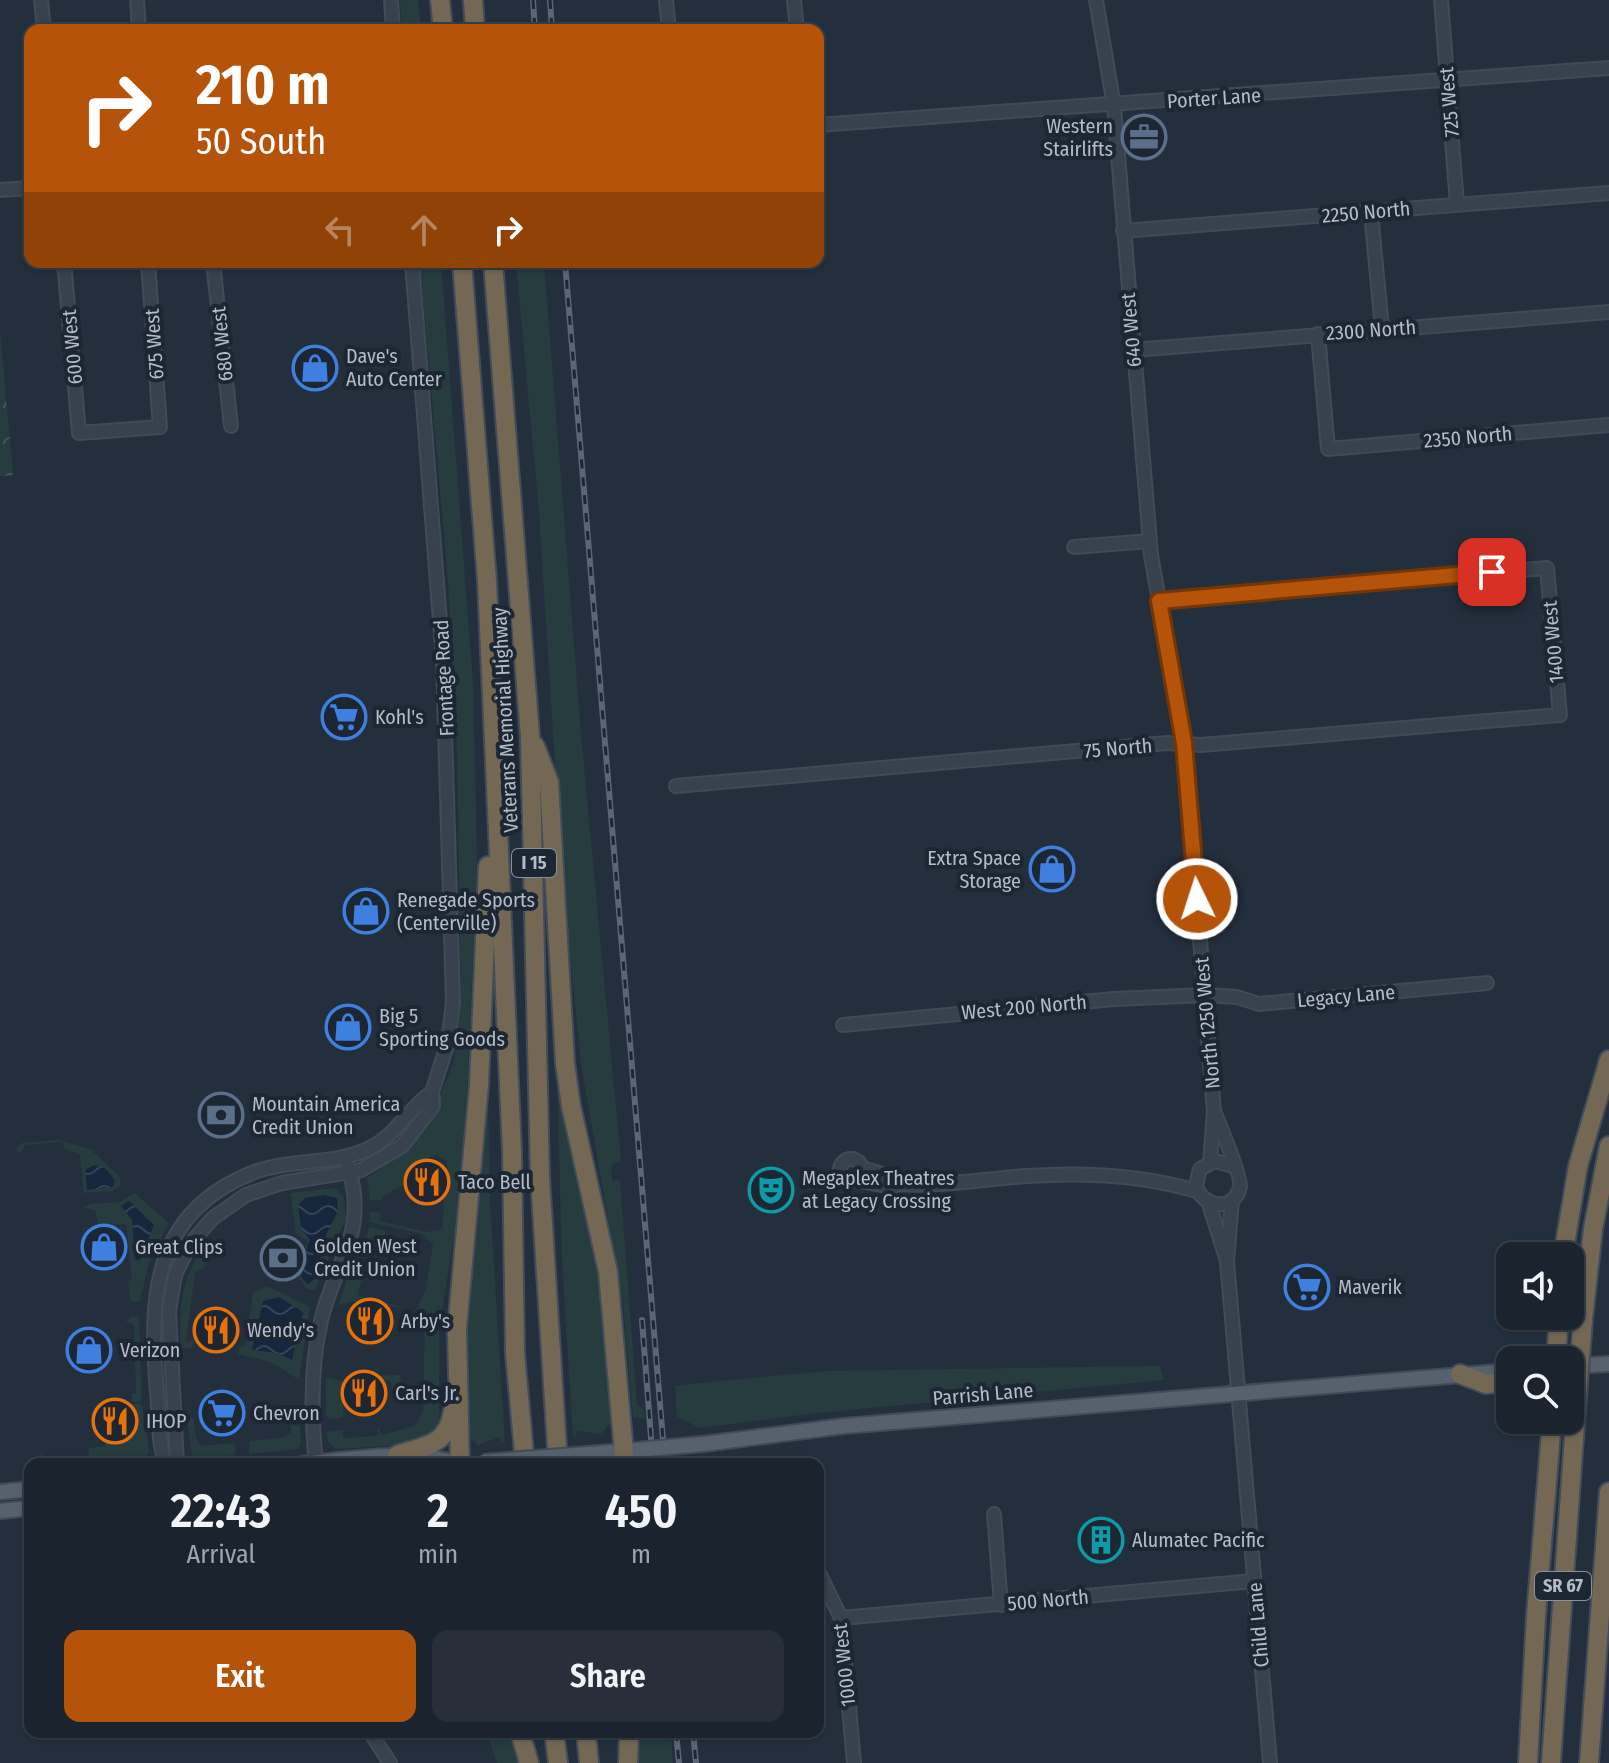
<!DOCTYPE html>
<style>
:root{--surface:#1b232e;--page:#282f3a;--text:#f1f3f6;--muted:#a0a4aa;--line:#39404a;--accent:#b45309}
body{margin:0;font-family:"Fira Sans Condensed",sans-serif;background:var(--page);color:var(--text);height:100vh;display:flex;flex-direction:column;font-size:30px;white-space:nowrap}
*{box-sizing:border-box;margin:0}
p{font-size:26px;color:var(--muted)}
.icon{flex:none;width:44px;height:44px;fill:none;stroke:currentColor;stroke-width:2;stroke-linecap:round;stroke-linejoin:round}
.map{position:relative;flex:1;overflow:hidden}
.panel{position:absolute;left:24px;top:1458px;width:800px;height:280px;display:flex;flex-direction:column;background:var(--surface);border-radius:16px;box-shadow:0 2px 6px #0004,0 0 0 2px var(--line)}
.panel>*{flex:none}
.top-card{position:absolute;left:24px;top:24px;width:800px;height:244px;border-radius:16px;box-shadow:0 2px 6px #0004,0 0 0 2px var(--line);background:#b45309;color:#fff;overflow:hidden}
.controls{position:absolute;left:1496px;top:1242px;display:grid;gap:16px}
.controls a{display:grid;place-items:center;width:88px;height:88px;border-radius:16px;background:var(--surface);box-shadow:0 2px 6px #0004,0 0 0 2px var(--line);font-size:40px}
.pin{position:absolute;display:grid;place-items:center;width:68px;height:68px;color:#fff;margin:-34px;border-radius:16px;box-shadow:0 4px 12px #0006}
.me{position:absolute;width:88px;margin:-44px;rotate:356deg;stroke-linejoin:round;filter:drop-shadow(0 0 6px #0008)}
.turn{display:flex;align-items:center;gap:28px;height:168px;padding:0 40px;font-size:36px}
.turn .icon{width:104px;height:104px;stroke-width:2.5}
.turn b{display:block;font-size:56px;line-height:68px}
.lanes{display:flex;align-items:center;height:76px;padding:0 40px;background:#0003;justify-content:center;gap:40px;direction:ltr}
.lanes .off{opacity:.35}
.eta{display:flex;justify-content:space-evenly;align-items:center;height:136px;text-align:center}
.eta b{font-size:48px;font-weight:600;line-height:56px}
.cta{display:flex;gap:16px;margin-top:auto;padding:16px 40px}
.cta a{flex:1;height:92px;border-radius:16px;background:var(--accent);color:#fff;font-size:32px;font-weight:600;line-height:92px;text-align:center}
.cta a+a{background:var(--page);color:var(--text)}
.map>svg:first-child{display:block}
.grass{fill:#263c3f}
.forest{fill:url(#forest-crowns)}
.water{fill:url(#water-waves)}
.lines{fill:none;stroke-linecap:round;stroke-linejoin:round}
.minor-casing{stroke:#414a57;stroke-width:16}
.major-casing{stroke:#414a57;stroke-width:18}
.highway-casing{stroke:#434c59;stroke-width:22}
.minor{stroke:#38414e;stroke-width:12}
.major{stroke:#56606e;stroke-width:14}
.highway{stroke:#746855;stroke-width:18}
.rail-casing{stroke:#5a6575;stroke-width:6}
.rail{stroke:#1d2633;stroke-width:3;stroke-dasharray:9;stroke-linecap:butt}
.major-bridge-casing{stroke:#414a57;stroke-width:18;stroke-linecap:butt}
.highway-bridge-casing{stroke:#434c59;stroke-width:22;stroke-linecap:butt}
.major-bridge{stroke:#56606e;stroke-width:14}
.highway-bridge{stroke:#746855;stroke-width:18}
.route-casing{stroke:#753606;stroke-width:20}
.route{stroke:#b45309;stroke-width:14}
.labels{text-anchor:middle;stroke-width:8;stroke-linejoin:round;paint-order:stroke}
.shield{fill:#1d2633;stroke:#878f9c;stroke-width:2}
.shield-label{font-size:18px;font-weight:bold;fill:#b4bcc9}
.street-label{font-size:20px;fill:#b4bcc9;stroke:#1d2633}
.poi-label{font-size:20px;fill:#b4bcc9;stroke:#1d2633;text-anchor:start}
</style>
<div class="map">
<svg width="1609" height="1763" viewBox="0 0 1609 1763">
<defs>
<pattern id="forest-crowns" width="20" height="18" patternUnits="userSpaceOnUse" patternTransform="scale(2)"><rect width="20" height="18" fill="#263c3f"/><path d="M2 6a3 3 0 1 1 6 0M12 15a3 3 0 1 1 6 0" fill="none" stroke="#435659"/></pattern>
<pattern id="water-waves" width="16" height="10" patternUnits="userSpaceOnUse" patternTransform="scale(2)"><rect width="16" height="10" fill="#17263c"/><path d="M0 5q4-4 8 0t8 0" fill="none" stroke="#364457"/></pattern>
</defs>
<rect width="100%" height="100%" fill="#242f3e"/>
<g class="grass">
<path d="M400 0H418L421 30H402Z"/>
<path d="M420 262H441L473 683 477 856 467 1095 455 1230 439 1329V1424C427 1449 361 1447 335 1449L328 1441 326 1432 342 1430 343 1438 377 1436 378 1427 382 1435 416 1425 423 1410 425 1314 416 1311 426 1289 433 1244 422 1234 370 1222V1212L380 1213 379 1221 427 1232 442 1229 447 1161 436 1155C421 1159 420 1175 408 1183 397 1190 389 1189 381 1200H370L367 1178 403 1153 429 1121 453 1064 461 1006 457 750 448 582Z"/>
<path d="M516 262H544L581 733 621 1161 611 1165 612 1181 620 1180 637 1404 644 1410 645 1419 633 1417 623 1305 581 1064 562 876 539 513Z"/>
<path d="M555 1004 565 1117 599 1270 613 1420 601 1434 577 1431 576 1437H573L562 1260Z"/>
<path d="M487 1044 490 1200 505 1443H501L500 1437 478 1445 467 1435 463 1367Z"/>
<path d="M58 1140 90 1149 120 1177 121 1185 112 1191 84 1193 80 1154 65 1149 63 1142 25 1145 21 1153 14 1150 22 1143Z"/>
<path d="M335 1188 344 1197 346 1219 315 1290 307 1289 297 1275 301 1268 295 1264 308 1242 296 1233 290 1193Z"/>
<path d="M134 1193 169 1223 149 1262 140 1301 134 1302 130 1300 128 1280 132 1279 126 1224 99 1226 95 1210 83 1208 91 1204 120 1202Z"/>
<path d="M370 1227 386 1231 381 1253 374 1251 368 1258 357 1256Z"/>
<path d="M203 1248 208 1256 204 1268 195 1272 186 1342 194 1339 195 1342 191 1348H181C178 1312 181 1279 203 1248Z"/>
<path d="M352 1265 364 1270 358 1295 406 1308C384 1307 358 1295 338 1306Z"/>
<path d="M267 1286 310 1307 299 1380 271 1362 238 1354 239 1348 246 1344 253 1293Z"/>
<path d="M139 1317 142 1401 132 1402 131 1394 136 1393 134 1325 126 1322 131 1316Z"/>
<path d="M1142 1366H1160L1164 1380 818 1413 700 1428 677 1417 675 1386 689 1384 827 1371Z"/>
<path d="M399 1375 404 1387H400L399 1408 390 1381 346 1376Z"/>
<path d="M326 1377 347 1382 344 1383 343 1417 330 1419 326 1415Z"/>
<path d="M132 1404H142L149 1452 143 1462 41 1464V1451L44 1460 88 1456 89 1448 105 1446V1439L131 1437Z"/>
<path d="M187 1417 193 1418 196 1438 201 1446 235 1443V1455L200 1459 192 1455Z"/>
<path d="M291 1425 300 1426 301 1444 298 1449 249 1454 250 1441 282 1438 290 1433Z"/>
<path d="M487 1732H509L519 1763H497Z"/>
<path d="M633 1732H671L673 1763H633Z"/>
</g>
<path class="forest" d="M0 332 13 475 0 476Z"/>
<g class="water">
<path d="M94 1165 105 1168 115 1180 113 1187 87 1190 85 1170Z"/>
<path d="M324 1195 337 1198 338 1211 324 1239 316 1278 308 1284 301 1277 304 1267 300 1263 310 1240 301 1228 298 1205 305 1198Z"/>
<path d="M129 1201 154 1225 140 1260 135 1259 132 1220 121 1206Z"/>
<path d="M279 1297 303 1312 292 1360 278 1353 252 1350 263 1301Z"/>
</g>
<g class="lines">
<g class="minor-casing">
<g id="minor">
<path d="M41 0 44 30"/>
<path d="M137 0 139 30"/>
<path d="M391 0 393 30"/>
<path d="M666 0 669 30"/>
<path d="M794 0 797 30"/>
<path d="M1096 0 1114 106 1151 555 1184 743 1214 1111 1210 1162"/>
<path d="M1441 0 1457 204"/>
<path d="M818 125 1609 68"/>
<path d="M0 190 30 188"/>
<path d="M1371 213 1382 328"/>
<path d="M1123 231 1609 193"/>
<path d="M64 262 79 433 160 427 148 262"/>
<path d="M213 262 231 426"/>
<path d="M1318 334 1328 449 1609 425"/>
<path d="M1133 350 1609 312"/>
<path d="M1074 547 1150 541"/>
<path d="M676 786 1167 743 1201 745 1560 715 1547 568 1159 601"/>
<path d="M843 1025 1114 999 1206 995 1237 997 1259 1004 1487 983"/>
<path d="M1214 1111C1219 1123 1242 1178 1240 1187 1234 1213 1202 1207 1196 1186L1200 1169 1215 1161 1233 1166"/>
<circle cx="851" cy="1170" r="11"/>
<path d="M862 1168 891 1177 899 1184"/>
<path d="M856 1180 891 1187 899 1184C942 1187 984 1179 1027 1176 1084 1172 1142 1175 1197 1191"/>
<path d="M1232 1200 1227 1261 1270 1763"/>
<path d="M1209 1204 1227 1261"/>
<path d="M316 1463C311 1415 310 1367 321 1321 336 1258 369 1233 348 1166"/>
<path d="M165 1464C158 1442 159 1415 157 1392 149 1299 151 1213 252 1173 290 1158 333 1166 370 1148 397 1134 409 1108 432 1092"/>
<path d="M177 1464 169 1311 175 1275 190 1244 213 1218 246 1195 282 1183 361 1170 402 1146 433 1106 432 1092 448 1043 453 1002 443 660 412 262"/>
<path d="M994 1514 1001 1605"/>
<path d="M818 1571 841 1618 854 1763"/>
<path d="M841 1618 1254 1581"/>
<path d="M370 1732 390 1763"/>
</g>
</g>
<g class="major-casing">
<g id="major">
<path d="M1570 1366 1609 1364"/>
<path d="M703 1444 844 1426 1510 1371"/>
<path d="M601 1453 648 1449"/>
<path d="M302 1464C355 1459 409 1448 460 1464"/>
<path d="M0 1492 30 1489"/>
<path d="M0 1511 30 1508"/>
</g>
</g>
<g class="highway-casing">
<g id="highway">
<path d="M440 0 443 30"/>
<path d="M473 0 475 30"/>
<path d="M462 262 487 581 512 1151 515 1353 525 1464"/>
<path d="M493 262 530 736 540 1177 558 1464"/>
<path d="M535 746 549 782 565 1063 571 1106 608 1272 625 1464"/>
<path d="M1563 1256 1578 1166 1609 1060"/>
<path d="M1583 1319 1593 1229 1609 1146"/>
<path d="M1556 1360 1559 1316"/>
<path d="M1460 1374 1486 1384 1510 1382"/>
<path d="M397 1455C427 1445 447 1446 453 1411"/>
<path d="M460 1464 457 1329 479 1085 488 866"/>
<path d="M520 1732 529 1763"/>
<path d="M554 1732 558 1763"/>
<path d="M586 1732 589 1763"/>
<path d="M628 1763 629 1732"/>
<path d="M1528 1763 1536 1616 1552 1420"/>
<path d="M1551 1763 1576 1409"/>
<path d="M1589 1763 1609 1492"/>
</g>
</g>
<use href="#minor" class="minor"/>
<use href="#major" class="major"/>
<use href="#highway" class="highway"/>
<g class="rail-casing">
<g id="rail">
<path d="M533 0 535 30"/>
<path d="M550 0 552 30"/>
<path d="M565 262 665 1464"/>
<path d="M642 1320 653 1464"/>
<path d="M676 1732 679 1763"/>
<path d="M693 1732 696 1763"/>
</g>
</g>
<use href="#rail" class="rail"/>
<g class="major-bridge-casing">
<g id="major-bridge">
<path d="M648 1449 703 1444"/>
<path d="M483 1462 601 1453"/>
</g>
</g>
<g class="highway-bridge-casing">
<path id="highway-bridge" d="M1576 1409 1583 1319"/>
</g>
<use href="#major-bridge" class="major-bridge"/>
<use href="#highway-bridge" class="highway-bridge"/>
</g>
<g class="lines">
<g class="route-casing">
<path id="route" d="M1197 899 1184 743 1159 601 1492 572"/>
</g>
<use href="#route" class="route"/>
</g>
<defs>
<g id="office-ring" transform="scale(2.3)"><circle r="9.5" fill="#1d2633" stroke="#5c6f8a" stroke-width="1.5"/><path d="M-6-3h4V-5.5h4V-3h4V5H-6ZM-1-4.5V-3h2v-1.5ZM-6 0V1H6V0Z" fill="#5c6f8a"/></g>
<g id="shop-ring" transform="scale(2.3)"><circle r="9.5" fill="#1d2633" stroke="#3f7fe0" stroke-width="1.5"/><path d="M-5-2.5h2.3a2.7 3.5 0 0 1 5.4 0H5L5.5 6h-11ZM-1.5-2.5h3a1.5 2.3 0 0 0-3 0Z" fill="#3f7fe0"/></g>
<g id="supermarket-ring" transform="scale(2.3)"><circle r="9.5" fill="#1d2633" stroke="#3f7fe0" stroke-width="1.5"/><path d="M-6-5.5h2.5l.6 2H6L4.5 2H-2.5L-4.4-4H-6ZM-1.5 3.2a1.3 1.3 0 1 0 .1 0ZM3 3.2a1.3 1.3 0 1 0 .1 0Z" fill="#3f7fe0"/></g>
<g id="bank-ring" transform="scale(2.3)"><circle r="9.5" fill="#1d2633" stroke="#5c6f8a" stroke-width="1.5"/><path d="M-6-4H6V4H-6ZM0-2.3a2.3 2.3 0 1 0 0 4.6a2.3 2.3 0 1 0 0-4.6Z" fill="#5c6f8a"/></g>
<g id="restaurant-ring" transform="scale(2.3)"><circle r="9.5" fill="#1d2633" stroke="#e8710a" stroke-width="1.5"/><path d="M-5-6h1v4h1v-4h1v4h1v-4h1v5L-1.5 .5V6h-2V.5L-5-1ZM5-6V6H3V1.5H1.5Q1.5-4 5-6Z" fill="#e8710a"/></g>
<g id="theatre-ring" transform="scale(2.3)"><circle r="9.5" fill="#1d2633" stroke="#0f9aa8" stroke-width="1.5"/><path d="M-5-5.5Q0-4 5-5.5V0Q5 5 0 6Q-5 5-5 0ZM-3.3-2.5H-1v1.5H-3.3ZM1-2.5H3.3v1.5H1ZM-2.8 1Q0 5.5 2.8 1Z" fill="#0f9aa8"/></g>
<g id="building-ring" transform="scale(2.3)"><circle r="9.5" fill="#1d2633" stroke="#0f9aa8" stroke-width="1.5"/><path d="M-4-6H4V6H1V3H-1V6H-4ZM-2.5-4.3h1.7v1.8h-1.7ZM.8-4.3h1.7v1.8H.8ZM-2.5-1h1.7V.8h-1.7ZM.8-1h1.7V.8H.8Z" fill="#0f9aa8"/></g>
</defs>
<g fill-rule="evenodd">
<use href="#office-ring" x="1144" y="137"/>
<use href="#shop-ring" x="315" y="368"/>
<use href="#supermarket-ring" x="344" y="717"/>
<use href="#shop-ring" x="1052" y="869"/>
<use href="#shop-ring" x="366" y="911"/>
<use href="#shop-ring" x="348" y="1027"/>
<use href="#bank-ring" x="221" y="1115"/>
<use href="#restaurant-ring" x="427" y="1182"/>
<use href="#theatre-ring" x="771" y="1190"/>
<use href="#shop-ring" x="104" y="1247"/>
<use href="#bank-ring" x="283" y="1258"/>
<use href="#supermarket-ring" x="1307" y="1287"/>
<use href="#restaurant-ring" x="370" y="1321"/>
<use href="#restaurant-ring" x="216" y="1330"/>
<use href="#shop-ring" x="89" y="1350"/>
<use href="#restaurant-ring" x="364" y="1393"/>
<use href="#supermarket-ring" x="222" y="1413"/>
<use href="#restaurant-ring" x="115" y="1421"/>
<use href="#building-ring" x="1101" y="1540"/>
</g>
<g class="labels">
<g class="shield">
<rect x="512" y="849" width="44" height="28" rx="6"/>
<rect x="1535" y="1572" width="56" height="28" rx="6"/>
</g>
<g class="shield-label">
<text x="534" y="869">I 15</text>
<text x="1563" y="1592">SR 67</text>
</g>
<g class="street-label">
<text transform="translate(1214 98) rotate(-4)" y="7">Porter Lane</text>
<text transform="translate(1449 102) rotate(-95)" y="7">725 West</text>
<text transform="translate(1366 212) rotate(-5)" y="7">2250 North</text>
<text transform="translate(1131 330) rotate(-95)" y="7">640 West</text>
<text transform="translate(1371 330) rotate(-4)" y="7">2300 North</text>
<text transform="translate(154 344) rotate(-94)" y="7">675 West</text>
<text transform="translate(222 344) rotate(-96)" y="7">680 West</text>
<text transform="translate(72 347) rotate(-95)" y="7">600 West</text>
<text transform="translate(1468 437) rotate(-5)" y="7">2350 North</text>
<text transform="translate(1553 642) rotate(-95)" y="7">1400 West</text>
<text transform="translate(444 678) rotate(-93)" y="7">Frontage Road</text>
<text transform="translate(505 720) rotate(-93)" y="7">Veterans Memorial Highway</text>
<text transform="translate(1118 748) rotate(-5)" y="7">75 North</text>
<text transform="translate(1346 996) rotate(-5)" y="7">Legacy Lane</text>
<text transform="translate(1024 1007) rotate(-5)" y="7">West 200 North</text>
<text transform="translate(1207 1023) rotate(-95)" y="7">North 1250 West</text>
<text transform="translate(983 1394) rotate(-5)" y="7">Parrish Lane</text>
<text transform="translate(1048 1600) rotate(-5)" y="7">500 North</text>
<text transform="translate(1258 1625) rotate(-95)" y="7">Child Lane</text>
<text transform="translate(844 1665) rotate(-96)" y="7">1000 West</text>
</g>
<g class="poi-label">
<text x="1113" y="133" text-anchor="end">Western<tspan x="1113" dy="23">Stairlifts</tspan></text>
<text x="346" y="363">Dave's<tspan x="346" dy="23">Auto Center</tspan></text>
<text x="375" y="724">Kohl's</text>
<text x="1021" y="865" text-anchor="end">Extra Space<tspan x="1021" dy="23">Storage</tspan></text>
<text x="397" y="907">Renegade Sports<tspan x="397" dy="23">(Centerville)</tspan></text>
<text x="379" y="1023">Big 5<tspan x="379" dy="23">Sporting Goods</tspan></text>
<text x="252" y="1111">Mountain America<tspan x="252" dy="23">Credit Union</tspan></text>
<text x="802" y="1185">Megaplex Theatres<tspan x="802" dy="23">at Legacy Crossing</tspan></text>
<text x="458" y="1189">Taco Bell</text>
<text x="314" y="1253">Golden West<tspan x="314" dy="23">Credit Union</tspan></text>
<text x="135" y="1254">Great Clips</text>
<text x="1338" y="1294">Maverik</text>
<text x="401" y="1328">Arby's</text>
<text x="247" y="1337">Wendy's</text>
<text x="120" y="1357">Verizon</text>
<text x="395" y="1400">Carl's Jr.</text>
<text x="253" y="1420">Chevron</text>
<text x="146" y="1428">IHOP</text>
<text x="1132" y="1547">Alumatec Pacific</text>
</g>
</g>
</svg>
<div class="controls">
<a><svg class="icon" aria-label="sound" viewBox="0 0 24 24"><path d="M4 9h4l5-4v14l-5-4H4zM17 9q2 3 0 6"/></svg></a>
<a><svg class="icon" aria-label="search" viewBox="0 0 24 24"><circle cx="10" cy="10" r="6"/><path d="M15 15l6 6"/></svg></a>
</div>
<div class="pin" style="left:1492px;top:572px;background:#d93025"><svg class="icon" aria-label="arrive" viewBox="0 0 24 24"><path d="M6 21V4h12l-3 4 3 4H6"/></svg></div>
<svg class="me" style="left:1197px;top:899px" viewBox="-20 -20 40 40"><circle r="17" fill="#b45309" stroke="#fff" stroke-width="3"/><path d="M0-11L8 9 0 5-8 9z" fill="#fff"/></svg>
<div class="top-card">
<div class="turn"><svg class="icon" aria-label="right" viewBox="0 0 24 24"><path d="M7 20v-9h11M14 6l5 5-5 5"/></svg><div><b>210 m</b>50 South</div></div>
<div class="lanes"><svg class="icon off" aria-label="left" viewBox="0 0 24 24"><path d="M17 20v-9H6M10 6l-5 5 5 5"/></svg><svg class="icon off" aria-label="ahead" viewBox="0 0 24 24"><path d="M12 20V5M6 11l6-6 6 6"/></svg><svg class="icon" aria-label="right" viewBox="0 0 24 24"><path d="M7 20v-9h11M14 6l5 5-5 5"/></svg></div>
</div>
<section class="panel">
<div class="eta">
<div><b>22:43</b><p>Arrival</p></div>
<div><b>2</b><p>min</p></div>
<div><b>450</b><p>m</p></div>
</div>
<div class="cta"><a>Exit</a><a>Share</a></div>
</section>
</div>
